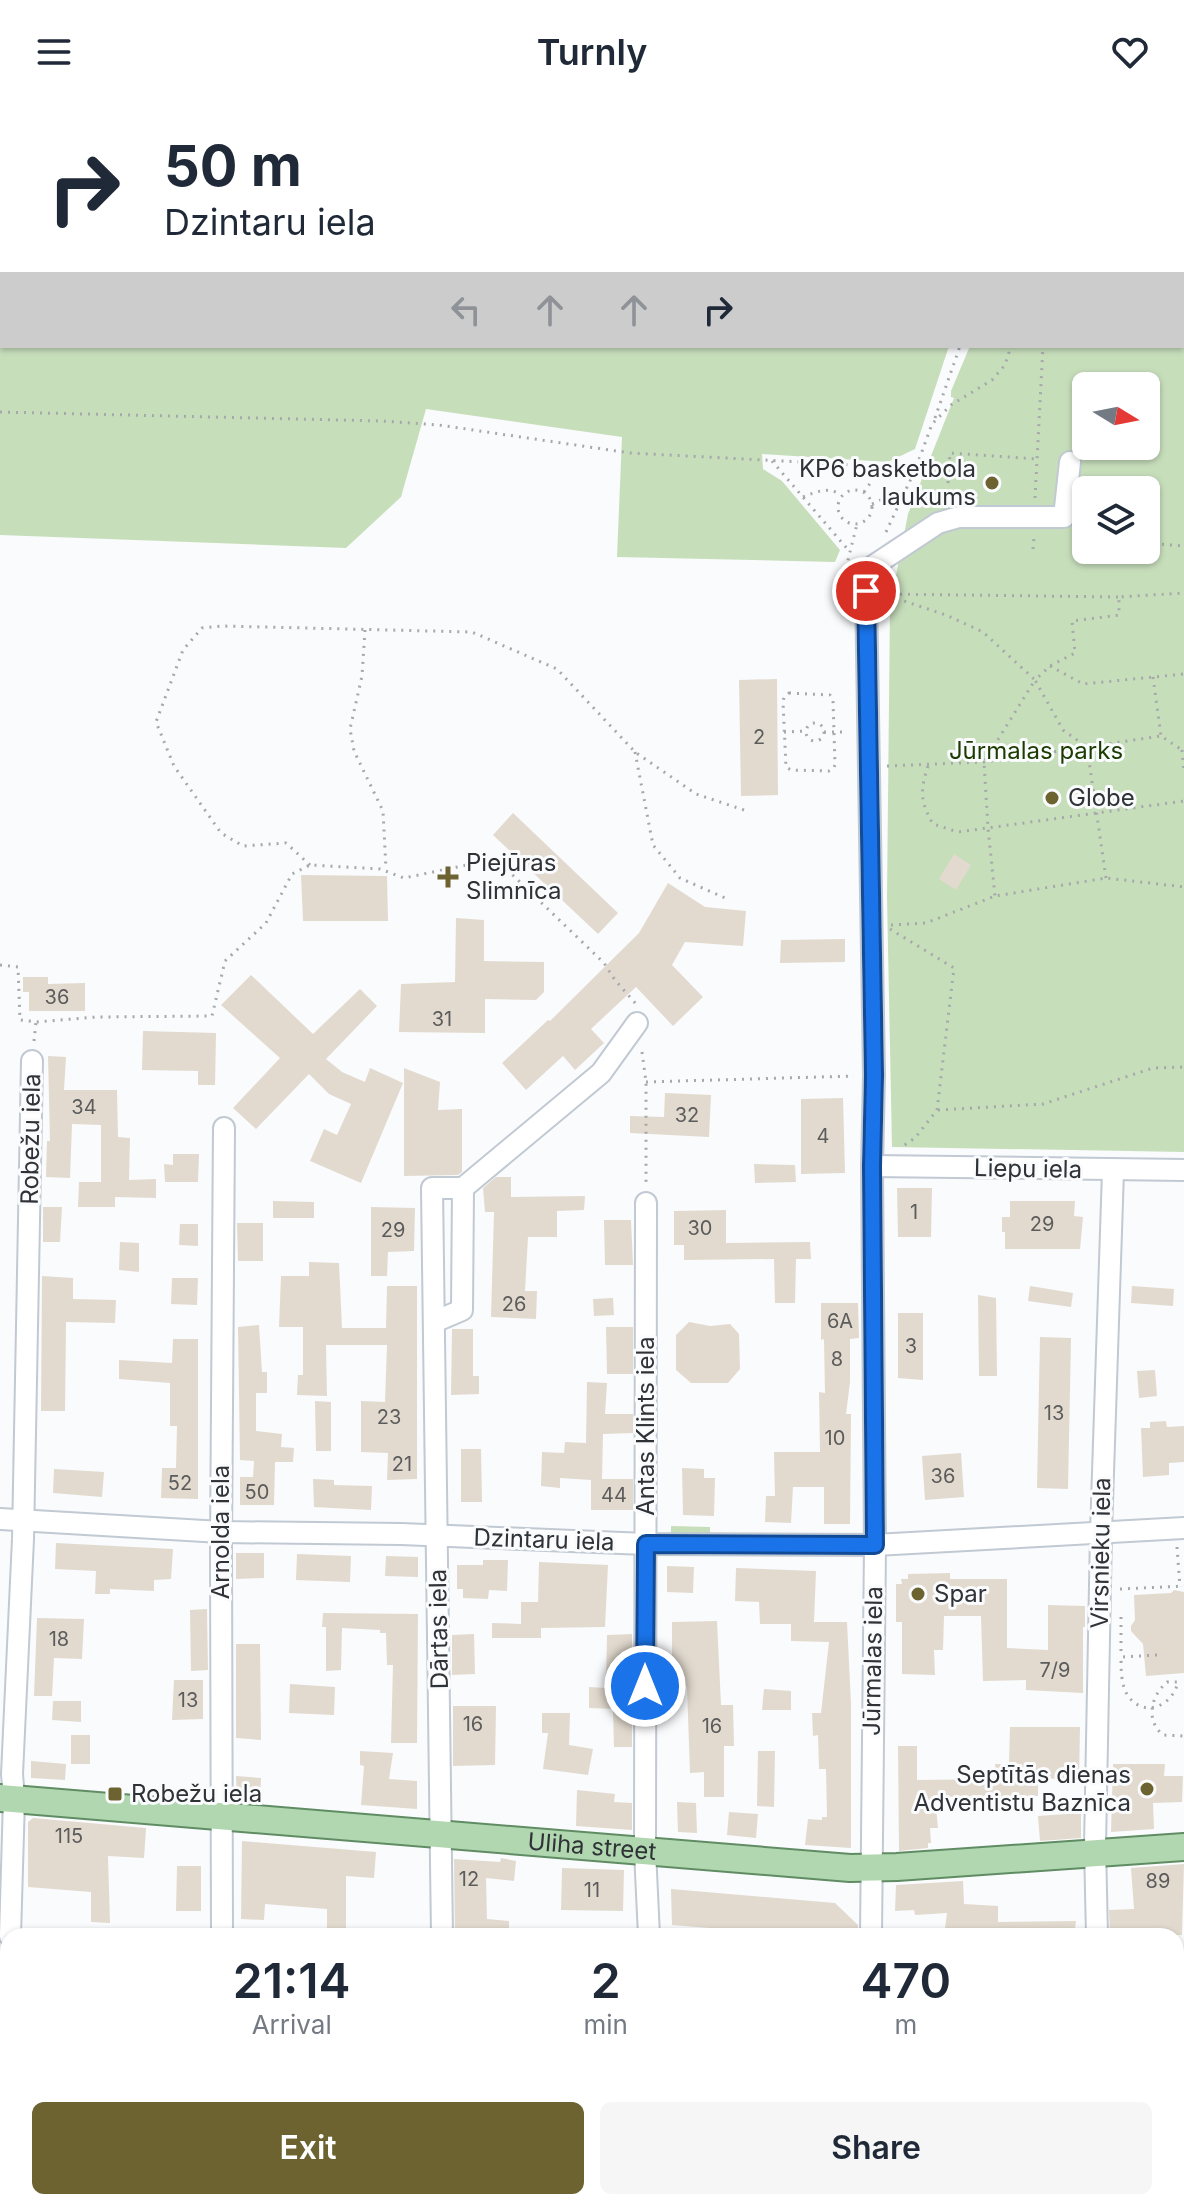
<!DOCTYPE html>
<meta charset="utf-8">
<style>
:root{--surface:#fff;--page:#f6f6f7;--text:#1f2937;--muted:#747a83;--accent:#6d6330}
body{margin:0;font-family:Inter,sans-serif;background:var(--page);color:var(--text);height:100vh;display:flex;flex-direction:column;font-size:30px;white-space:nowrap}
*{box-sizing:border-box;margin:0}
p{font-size:26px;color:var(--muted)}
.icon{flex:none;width:44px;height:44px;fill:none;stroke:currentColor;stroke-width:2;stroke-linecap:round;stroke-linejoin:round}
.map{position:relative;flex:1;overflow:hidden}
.details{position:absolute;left:0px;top:1824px;width:1184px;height:282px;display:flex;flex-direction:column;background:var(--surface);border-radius:24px 24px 0 0;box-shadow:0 2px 6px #0004}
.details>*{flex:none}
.hud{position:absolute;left:0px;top:0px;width:1184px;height:244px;box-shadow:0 2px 6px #0004;background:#fff;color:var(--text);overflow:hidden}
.needle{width:52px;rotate:100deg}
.tools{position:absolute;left:1072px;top:268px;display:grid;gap:16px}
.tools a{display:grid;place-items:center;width:88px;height:88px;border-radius:12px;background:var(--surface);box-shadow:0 2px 6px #0004;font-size:40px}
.pin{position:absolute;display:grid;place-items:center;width:68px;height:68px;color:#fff;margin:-34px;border:4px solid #fff;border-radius:50%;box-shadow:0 2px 8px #0007}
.me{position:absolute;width:88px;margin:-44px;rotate:0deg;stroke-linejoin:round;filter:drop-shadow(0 0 6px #0008)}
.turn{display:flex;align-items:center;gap:28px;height:168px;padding:0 32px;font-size:36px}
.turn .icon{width:104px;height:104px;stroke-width:2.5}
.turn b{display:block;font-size:56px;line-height:68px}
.lanes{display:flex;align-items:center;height:76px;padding:0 32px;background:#0003;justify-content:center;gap:40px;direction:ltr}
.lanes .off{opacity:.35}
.eta{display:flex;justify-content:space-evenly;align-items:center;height:136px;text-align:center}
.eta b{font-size:48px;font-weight:600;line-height:56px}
.button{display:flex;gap:16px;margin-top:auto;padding:16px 32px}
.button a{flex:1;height:92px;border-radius:12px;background:var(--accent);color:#fff;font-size:32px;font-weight:600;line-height:92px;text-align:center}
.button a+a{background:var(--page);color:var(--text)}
header{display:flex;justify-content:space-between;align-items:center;height:104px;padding:0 32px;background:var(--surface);font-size:36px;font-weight:600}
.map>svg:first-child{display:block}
.green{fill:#c7debb;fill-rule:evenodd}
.sand{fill:#fbf2cc}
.building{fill:#e2dacf}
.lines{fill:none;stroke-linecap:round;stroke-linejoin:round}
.minor-casing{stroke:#c1c9d3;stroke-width:24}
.major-casing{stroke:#608c63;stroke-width:30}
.path{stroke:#a6a8ab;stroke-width:3;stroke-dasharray:2 6;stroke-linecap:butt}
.minor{stroke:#fff;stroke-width:20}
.major{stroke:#b0d7b0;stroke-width:26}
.route-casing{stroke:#114b97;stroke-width:20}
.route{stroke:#1a73e8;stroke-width:14}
.poi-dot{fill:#6d6330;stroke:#fafbfd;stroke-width:3}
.labels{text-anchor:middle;stroke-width:6;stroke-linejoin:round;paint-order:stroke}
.number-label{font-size:20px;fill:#5c5c5c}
.poi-label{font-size:24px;fill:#2f3236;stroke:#fafbfd;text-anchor:start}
.park-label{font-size:24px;fill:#1b3b00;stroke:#fafbfd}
.street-label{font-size:24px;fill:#2f3236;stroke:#fafbfd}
</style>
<header><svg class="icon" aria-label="menu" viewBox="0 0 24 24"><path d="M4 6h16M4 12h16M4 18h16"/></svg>Turnly<svg class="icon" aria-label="heart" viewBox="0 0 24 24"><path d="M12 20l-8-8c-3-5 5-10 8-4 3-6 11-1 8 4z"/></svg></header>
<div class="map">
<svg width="1184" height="2105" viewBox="0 0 1184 2105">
<rect width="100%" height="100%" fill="#fafbfd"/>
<g class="green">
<path d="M1182 24H1184V1048L892 1043 887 793 890 502 908 410 954 294 951 293V287L970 242H1182ZM1086 282H1146V342H1086ZM1086 386H1146V446H1086Z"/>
<path d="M0 27H2V242H949L915 345 888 358 762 350 763 365 782 377 840 446 835 458 617 453 622 333 426 305 401 393 346 444 0 431Z"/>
<path d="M671 1422 710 1423V1431H671Z"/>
</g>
<path class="sand" d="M0 0H1184V24H1182V2H2V27H0Z"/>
<g class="building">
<path d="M777 575 778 691 741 692 739 576Z"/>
<path d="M513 709 618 809 598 830 493 731Z"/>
<path d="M954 750 971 761 956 786 939 775Z"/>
<path d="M301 771 387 772 388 817H303Z"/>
<path d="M668 779 705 803 746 807 743 842 685 838 672 861 703 893 673 922 636 883 591 925 604 939 575 966 563 952 526 986 502 959 548 916 550 917 639 829Z"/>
<path d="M456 814 484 816V857L544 858V888L536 896 485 895V929L399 928 401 880 455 878Z"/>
<path d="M845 835V858L780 859 781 836Z"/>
<path d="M251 871 313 930 360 885 377 902 326 955 342 968 365 978 370 964 403 979 361 1079 310 1057 324 1025 337 1031 351 1000 329 990 309 970 256 1025 233 1004 280 954 221 901Z"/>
<path d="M23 873H48V880L85 879V907H29V888H23Z"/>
<path d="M143 927 216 929 215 981H198V967L142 966Z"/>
<path d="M48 952 66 953 64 986H117L118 1033 130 1034 129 1076 156 1075V1094L115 1093V1103H78L79 1078H101V1021L72 1020 70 1074 46 1073 47 1037H50Z"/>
<path d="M404 964 440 978 438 1006 462 1005V1068L458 1071 404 1072Z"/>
<path d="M665 989 711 991 709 1033 630 1029V1012L664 1013Z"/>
<path d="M843 994 845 1069 801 1070V995Z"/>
<path d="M173 1050H199L198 1078H165L164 1060 173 1061Z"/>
<path d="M754 1060 795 1061 796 1078 755 1079Z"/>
<path d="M496 1073H511V1093L585 1092 584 1106 557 1107V1133H528L525 1187H537L536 1215 491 1213 494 1108H485L483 1084Z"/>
<path d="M897 1084H932L931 1133H898Z"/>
<path d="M273 1097 314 1098V1114H273Z"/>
<path d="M1010 1097H1075L1074 1112 1083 1113 1080 1145H1005V1128H1002V1113H1010Z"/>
<path d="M43 1103H62L60 1138H43Z"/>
<path d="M371 1103 415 1104 414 1147 388 1148 387 1172H371Z"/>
<path d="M726 1106V1139L810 1138 811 1155H796L795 1199H775L774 1155 684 1156V1141H674V1107Z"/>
<path d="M604 1116H631L633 1161H605Z"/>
<path d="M237 1119H263V1157H238Z"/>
<path d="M180 1120H198V1142L179 1141Z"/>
<path d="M120 1138 139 1139V1168L119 1166Z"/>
<path d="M309 1158 339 1159 342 1224H386L387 1182H417V1375L387 1376 388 1349 361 1348V1297L385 1298 387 1241H326L327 1292 297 1291 298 1271H303V1223H279L281 1172H309Z"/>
<path d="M42 1172 73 1174V1195L116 1196 115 1219 66 1218 65 1307H41Z"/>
<path d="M172 1174H198L197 1201 171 1200Z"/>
<path d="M1030 1182 1073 1189 1071 1203 1028 1197Z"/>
<path d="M1132 1182 1174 1185 1173 1202 1131 1199Z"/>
<path d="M978 1191 996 1194 997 1272H979Z"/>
<path d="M613 1194 614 1211 594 1212 593 1195Z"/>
<path d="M821 1199H858L859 1234 850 1235V1278L846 1310H851L850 1420H824V1383H793L791 1419 765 1418 766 1392H775L774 1348H820L819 1288 825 1289 824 1235 821 1236Z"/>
<path d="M898 1209H923V1276L898 1274Z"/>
<path d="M689 1218 710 1222 730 1220 739 1230 740 1265 728 1279H691L676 1266V1231Z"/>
<path d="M259 1221 262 1268H267V1289H256V1327L282 1330 281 1343 294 1344 293 1358H275L274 1401H240V1373H253L254 1357 240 1356 238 1223Z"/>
<path d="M606 1223H633V1270H607Z"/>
<path d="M452 1225H473V1272H479V1290L451 1291Z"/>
<path d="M1040 1233 1071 1234 1068 1385 1037 1384Z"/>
<path d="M173 1235H198V1395L161 1394 162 1364H176L177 1322H170V1279L119 1275V1256L172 1259Z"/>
<path d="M1155 1266 1157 1292 1139 1294 1137 1267Z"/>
<path d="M587 1278 607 1279 605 1310H633V1329L603 1330 602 1375H633V1406H591V1376L560 1374V1384L541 1382 542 1348 564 1349 565 1338 586 1339Z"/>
<path d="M315 1297 331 1298V1347H316Z"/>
<path d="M1166 1317 1167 1323 1184 1322V1358L1169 1359V1371L1143 1373 1141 1324H1150V1318Z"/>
<path d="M461 1345H481L482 1398H461Z"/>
<path d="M961 1349 964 1393 925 1396 922 1352Z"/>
<path d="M682 1364 704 1365V1374H715L714 1412 683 1411Z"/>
<path d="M54 1365 104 1368 102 1393 53 1389Z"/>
<path d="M313 1375 334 1376V1381L372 1382 371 1406 314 1403Z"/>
<path d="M56 1439 173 1445 171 1475 154 1476V1487L110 1485V1490H95L96 1467 55 1465Z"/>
<path d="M236 1449H264V1474L236 1475Z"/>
<path d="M297 1450 351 1452 350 1478 296 1476Z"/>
<path d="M386 1452 418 1453V1473L385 1472Z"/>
<path d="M483 1456H508L507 1487 489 1486 488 1495 463 1494V1485H457V1461H483Z"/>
<path d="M539 1458 608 1461 605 1523 541 1524V1534H492V1519L521 1520V1498H538Z"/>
<path d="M667 1462 694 1463 693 1489 667 1488Z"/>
<path d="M736 1464 816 1467 814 1518H847L851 1600V1744L805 1741 808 1715 822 1716V1713H827L826 1665H819L818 1631 813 1632 812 1609H821L829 1538 791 1537V1520H760L759 1498 735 1497Z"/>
<path d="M950 1469V1475H1007V1544L1048 1546V1501L1085 1502V1523H1083V1589L1026 1586V1576L983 1577 981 1512H944L943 1546H934L935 1571 902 1570V1518H896V1480H902L901 1475H908V1470Z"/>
<path d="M1174 1486 1184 1488V1569L1146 1572 1143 1540 1131 1527V1522L1135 1516 1134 1491 1171 1489Z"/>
<path d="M207 1505 208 1566 191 1567 190 1506Z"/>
<path d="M323 1509 418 1510 417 1639H391L393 1561H387L386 1529H380V1526L342 1524 341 1566 326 1567V1523H322Z"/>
<path d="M37 1514 84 1515 82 1555 54 1554 52 1592H34Z"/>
<path d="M717 1517 721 1601H733L734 1642H724V1693H704V1668L690 1669 687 1583H672V1518Z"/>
<path d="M474 1530 475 1570 452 1571V1531Z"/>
<path d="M632 1530V1560H621L616 1605 589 1604V1583L606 1584 607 1531Z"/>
<path d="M236 1540H260L261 1636 236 1634Z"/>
<path d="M174 1576H203V1615L172 1616Z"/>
<path d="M290 1580 335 1583 334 1611 289 1609Z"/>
<path d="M764 1585 791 1587V1606H762Z"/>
<path d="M53 1597H81V1618L52 1616Z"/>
<path d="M453 1602H496L495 1661 453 1662Z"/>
<path d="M632 1606V1643H614L613 1607Z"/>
<path d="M542 1609H570L569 1641 593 1645 588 1671 543 1665 548 1629H542Z"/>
<path d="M1010 1623H1080L1079 1676 1038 1674V1692L935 1693 938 1724H930L931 1739H928V1744L899 1747 898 1642H917V1676L996 1675 995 1660H1009Z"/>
<rect x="71" y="1631" width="19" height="29"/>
<path d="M360 1647 393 1649 389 1675 417 1677V1705L361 1701 364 1662 360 1661Z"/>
<path d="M758 1647H775L774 1703 757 1702Z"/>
<path d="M31 1657 66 1660 65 1676 31 1674Z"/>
<path d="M1113 1660H1165L1164 1672H1183L1182 1698 1153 1699 1154 1725 1111 1728Z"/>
<path d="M236 1672 261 1674 260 1696 237 1694Z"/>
<path d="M577 1686 615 1690 614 1698 632 1699V1726L576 1722Z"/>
<path d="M677 1698 696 1699 697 1729 678 1728Z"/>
<path d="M729 1708 758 1710 756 1734 727 1731Z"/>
<path d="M1081 1709V1734L1040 1737 1038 1712Z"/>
<path d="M33 1714 146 1724 144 1754 108 1752 110 1819 91 1818V1788L28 1783V1718Z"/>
<path d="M242 1737 376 1748 374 1774 346 1772V1832H327V1805L265 1800 264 1816 241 1815Z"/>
<path d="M501 1754 516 1757 514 1777 486 1774 487 1815 509 1817V1832H455L454 1755 500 1758Z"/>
<path d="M1184 1760 1182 1831 1110 1832 1109 1806 1134 1805 1131 1764Z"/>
<path d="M177 1762H201V1807H176Z"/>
<path d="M562 1764 624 1766 623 1807 561 1806Z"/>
<path d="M963 1777 964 1800 998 1802V1818L1076 1817 1074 1832H944L947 1809 915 1811 914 1806 895 1807 896 1781Z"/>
<path d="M671 1785 835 1799 858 1821V1832H812L672 1821Z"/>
</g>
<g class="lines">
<g class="minor-casing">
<g id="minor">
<path d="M872 1062 1184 1066"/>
<path d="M463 1084 601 969 637 919"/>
<path d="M646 1099 645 1747 649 1832"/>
<path d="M434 1218 462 1206 463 1084H432C436 1334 440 1583 442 1832"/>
<path d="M0 1415 221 1428 401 1430 646 1440 875 1441 1184 1424"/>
<path d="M10 1832 14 1695 12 1670 23 1435 32 957"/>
<path d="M222 1832 221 1441 224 1024"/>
<path d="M871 1832 875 1441 872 1062 874 971 866 487 867 466 938 419 959 413H1064L1070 358"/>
<path d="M1097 1832 1095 1742 1101 1429 1113 1067"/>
<path d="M1176 1871 1184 1872"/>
<path d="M0 2076 7 1984 8 1926"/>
<path d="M1176 2095 1184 2096"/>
<path d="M225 2098V2105"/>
<path d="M656 2098V2105"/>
<path d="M873 2098V2105"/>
<path d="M442 2105V2098"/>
</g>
</g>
<g class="major-casing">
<g id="major">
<path id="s1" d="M0 1694 850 1764 897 1763 1184 1743"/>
</g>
</g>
<g class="path">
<path d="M1024 2V0"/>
<path d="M1182 194H1184"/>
<path d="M0 308 382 317 439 321 630 349 916 364"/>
<path d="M935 314 960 242"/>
<path d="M772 357 850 448"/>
<circle cx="855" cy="403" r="17"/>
<path d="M864 388 871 378 872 362"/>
<path d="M803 393C816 388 828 382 841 391"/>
<path d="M1035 394 1043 242"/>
<path d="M947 395 950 349 1037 355"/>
<path d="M872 400 887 393 902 396"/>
<path d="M886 428 916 364 932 320 951 301 992 276 1005 261 1011 242"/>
<path d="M1076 429 1081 434H1086"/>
<path d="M1146 439 1184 442"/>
<path d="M1033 445 1034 433"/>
<path d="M846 464 857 420"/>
<path d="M884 490 1119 493"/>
<path d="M889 492 946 511 983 528 1035 576 984 658 988 724 995 792"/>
<path d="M365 526 362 572 350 625 354 647 383 707 386 765"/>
<path d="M1050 562 1083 580 1184 570"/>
<path d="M1153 573 1161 632"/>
<path d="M789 589 830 591 833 596 835 661 833 665 829 667 791 666 786 663 783 598 784 593Z"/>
<circle cx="815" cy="628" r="9"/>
<path d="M784 628 806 627"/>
<path d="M824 628H848"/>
<path d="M1182 646 1184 667"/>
<path d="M635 648 653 741 680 774 725 794"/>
<path d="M887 662 984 658 1161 632 1182 646 1184 645"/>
<path d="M928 662C920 687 920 697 933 720L958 728 1184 697"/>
<path d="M310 761 286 739 243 742 221 729 174 662 156 618 183 546 202 524 222 522 472 528 557 565 635 648 696 690 747 707"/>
<path d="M1106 774 1087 643 1063 626 1035 576 1050 562 1075 549 1072 517 1119 511V493L1184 489"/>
<path d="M891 821 926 819 995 792 1106 774 1184 783"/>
<path d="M890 825 954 864 937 1006 915 1034 903 1042"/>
<path d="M0 861 18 863 20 916 36 918 97 913 212 912 225 857 266 819 292 770 310 761 380 765 404 774 496 755 604 859 615 876 636 900"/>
<path d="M34 937 36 918"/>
<path d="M642 948 646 978V1080"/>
<path d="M646 978 854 972"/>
<path d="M938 1006 1043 1000 1153 964 1184 963"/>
<path d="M1177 1443 1180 1483"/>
<path d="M1120 1485 1184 1482"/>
<path d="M1121 1513V1553"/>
<path d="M1157 1551 1121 1553C1121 1566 1121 1581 1128 1592 1145 1615 1173 1601 1178 1578H1167C1151 1592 1145 1616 1163 1631L1184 1632"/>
</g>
<use href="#minor" class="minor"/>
<use href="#major" class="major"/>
</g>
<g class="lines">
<g class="route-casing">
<path id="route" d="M645 1582 646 1440 875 1441 872 1062 874 971 866 487"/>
</g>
<use href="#route" class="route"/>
</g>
<g class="poi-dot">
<circle cx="992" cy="379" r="8"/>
<circle cx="1052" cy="694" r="8"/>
<path d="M444 761h8v8h8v8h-8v8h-8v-8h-8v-8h8z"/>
<circle cx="918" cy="1490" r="8"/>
<circle cx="1147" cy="1685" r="8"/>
<rect x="107" y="1682" width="16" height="16" rx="4"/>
</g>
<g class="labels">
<g class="number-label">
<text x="759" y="640">2</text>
<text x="57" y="900">36</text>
<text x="442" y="922">31</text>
<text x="84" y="1010">34</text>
<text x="687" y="1018">32</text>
<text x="823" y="1039">4</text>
<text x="914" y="1115">1</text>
<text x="1042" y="1127">29</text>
<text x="700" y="1131">30</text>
<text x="393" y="1133">29</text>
<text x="514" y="1207">26</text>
<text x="840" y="1224">6A</text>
<text x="911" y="1249">3</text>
<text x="837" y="1262">8</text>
<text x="1054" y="1316">13</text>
<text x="389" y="1320">23</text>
<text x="835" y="1341">10</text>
<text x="402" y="1367">21</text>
<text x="943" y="1379">36</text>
<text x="180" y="1386">52</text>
<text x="257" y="1395">50</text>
<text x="614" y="1398">44</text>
<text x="59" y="1542">18</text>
<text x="1055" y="1573">7/9</text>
<text x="188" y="1603">13</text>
<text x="473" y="1627">16</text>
<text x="712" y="1629">16</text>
<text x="69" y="1739">115</text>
<text x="469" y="1782">12</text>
<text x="1158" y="1784">89</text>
<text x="592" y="1793">11</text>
</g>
<g class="poi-label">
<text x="976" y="373" text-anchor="end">KP6 basketbola<tspan x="976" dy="28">laukums</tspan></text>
<text x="1068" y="702">Globe</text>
<text x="466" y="767">Piejūras<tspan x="466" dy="28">Slimnīca</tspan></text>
<text x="934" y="1498">Spar</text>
<text x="1131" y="1679" text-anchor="end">Septītās dienas<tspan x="1131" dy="28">Adventistu Baznīca</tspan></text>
<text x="131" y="1698">Robežu iela</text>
</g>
<g class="park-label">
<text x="1036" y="655">Jūrmalas parks</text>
</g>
<g class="street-label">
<text transform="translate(31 1035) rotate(-89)" y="8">Robežu iela</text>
<text transform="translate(1028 1065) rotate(1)" y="8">Liepu iela</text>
<text transform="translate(646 1322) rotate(-90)" y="8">Antas Klints iela</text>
<text transform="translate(221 1428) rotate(-90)" y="8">Arnolda iela</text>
<text transform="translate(544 1436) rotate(2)" y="8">Dzintaru iela</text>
<text transform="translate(1101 1449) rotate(-89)" y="8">Virsnieku iela</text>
<text transform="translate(439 1525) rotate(-91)" y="8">Dārtas iela</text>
<text transform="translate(873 1557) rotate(-89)" y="8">Jūrmalas iela</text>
<text dy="8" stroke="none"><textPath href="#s1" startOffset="594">Uliha street</textPath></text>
</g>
</g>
</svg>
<div class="tools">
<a><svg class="needle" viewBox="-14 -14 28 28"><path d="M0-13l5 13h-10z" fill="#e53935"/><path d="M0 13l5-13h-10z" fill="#747a83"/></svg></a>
<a><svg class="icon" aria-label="layers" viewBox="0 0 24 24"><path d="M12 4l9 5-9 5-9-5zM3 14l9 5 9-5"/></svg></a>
</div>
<div class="pin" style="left:866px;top:487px;background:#d93025"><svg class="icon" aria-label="arrive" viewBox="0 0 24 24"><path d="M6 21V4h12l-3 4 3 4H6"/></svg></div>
<svg class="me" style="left:645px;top:1582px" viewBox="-20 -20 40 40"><circle r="17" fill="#1a73e8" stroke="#fff" stroke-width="3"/><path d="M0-11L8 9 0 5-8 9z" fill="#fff"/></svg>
<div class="hud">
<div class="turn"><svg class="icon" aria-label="right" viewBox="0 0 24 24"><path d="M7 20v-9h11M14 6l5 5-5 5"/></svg><div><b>50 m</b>Dzintaru iela</div></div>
<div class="lanes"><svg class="icon off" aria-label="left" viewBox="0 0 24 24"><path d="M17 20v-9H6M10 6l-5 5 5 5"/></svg><svg class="icon off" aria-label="ahead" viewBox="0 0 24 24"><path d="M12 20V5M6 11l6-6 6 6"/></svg><svg class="icon off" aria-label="ahead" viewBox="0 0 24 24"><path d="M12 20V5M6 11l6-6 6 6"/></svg><svg class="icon" aria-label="right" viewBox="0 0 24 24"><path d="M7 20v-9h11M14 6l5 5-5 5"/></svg></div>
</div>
<section class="details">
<div class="eta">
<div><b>21:14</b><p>Arrival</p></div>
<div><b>2</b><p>min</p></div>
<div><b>470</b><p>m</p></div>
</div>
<div class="button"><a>Exit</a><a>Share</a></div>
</section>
</div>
